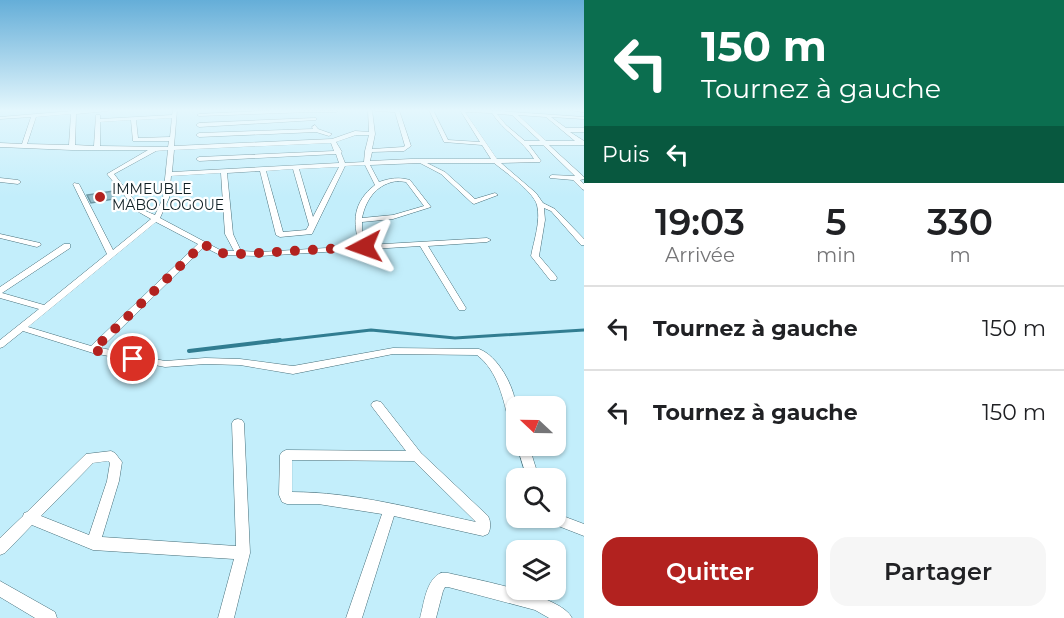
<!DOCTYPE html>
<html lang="fr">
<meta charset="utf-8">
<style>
:root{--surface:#fff;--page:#f6f6f6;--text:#202124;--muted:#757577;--line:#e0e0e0;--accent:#b2221f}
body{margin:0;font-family:Montserrat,sans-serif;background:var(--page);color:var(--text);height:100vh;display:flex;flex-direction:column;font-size:22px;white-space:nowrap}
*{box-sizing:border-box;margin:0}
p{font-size:20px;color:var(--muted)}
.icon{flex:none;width:33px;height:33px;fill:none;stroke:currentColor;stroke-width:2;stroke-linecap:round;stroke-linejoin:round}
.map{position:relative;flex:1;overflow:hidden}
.drawer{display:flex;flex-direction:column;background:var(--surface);width:480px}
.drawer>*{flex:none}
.hud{background:#0b6e4f;color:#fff;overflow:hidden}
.needle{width:39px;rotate:292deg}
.buttons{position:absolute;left:506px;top:396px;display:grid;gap:12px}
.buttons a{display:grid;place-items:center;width:60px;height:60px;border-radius:12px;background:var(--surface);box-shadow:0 2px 4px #0004;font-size:30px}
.pin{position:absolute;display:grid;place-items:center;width:51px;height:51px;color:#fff;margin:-26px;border:3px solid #fff;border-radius:50%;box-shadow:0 2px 6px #0007}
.me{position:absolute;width:66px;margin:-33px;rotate:266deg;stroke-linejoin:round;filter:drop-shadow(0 0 4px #0008)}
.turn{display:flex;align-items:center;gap:21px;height:126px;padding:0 18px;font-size:27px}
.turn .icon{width:78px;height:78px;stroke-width:2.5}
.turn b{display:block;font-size:42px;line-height:51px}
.then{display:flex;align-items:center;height:57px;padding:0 18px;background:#0003;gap:12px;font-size:22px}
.eta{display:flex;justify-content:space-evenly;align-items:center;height:102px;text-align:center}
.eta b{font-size:36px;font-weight:600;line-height:42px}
.action{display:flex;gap:12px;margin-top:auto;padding:12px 18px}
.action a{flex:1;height:69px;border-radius:18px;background:var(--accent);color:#fff;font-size:24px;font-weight:600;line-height:69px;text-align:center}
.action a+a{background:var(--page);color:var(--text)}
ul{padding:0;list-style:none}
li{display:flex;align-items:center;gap:18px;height:84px;padding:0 18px;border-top:2px solid var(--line)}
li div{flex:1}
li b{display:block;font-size:22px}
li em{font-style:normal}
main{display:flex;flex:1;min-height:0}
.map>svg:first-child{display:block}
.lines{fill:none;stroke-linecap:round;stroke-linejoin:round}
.stream-far1{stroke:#317d91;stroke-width:3}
.stream{stroke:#317d91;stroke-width:4}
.building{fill:#93bdca;stroke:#6c95a1;stroke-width:1.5}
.minor-casing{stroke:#466e79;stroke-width:1}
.minor{fill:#fff;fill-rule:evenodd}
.route{stroke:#b2221f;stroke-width:10;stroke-dasharray:0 18}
.poi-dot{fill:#b2221f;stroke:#fff;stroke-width:2}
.labels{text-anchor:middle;stroke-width:4.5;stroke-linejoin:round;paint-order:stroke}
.far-poi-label{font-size:14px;fill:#0e1e23;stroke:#fff;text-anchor:start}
</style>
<main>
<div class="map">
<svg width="584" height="618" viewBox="0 0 584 618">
<rect width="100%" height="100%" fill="#c3eefb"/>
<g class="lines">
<path class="stream-far1" d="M267 342 371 330 455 338 584 330"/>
<path class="stream" d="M189 351 280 340"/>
</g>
<path class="building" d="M113 191 114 199 91 203 87 195Z"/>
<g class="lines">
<g class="minor-casing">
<g id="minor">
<path d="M72 110H109L107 111 76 114 75 145 94 146 96 115H100V119L172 115 173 110H177L174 146 332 139 355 131 369 132 368 110H372L375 134 372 149 403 147 405 146 395 112 376 111 374 110H399L411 146 404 151 372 152 370 161 411 159H491L482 145 444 142 429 110H433L448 140 480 142 460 110H485L584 117V119L551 117 566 128H584V132H570L584 141V145H549L584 177V179L580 180 584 184V190L582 189 573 180 550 178V176L552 175 575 176 543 145H529L541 161 540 162 501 163 536 193 543 203 555 209 584 239V245H581L551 211 544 208 545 220 539 256 556 276 557 278 556 280H550L531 256C534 240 541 221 537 205 533 191 505 172 494 163H427L445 172 475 199 495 193 498 195 474 204 472 203 441 174 420 163 370 165 379 182C390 178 399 177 410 180L431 207 393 219 362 222V230L367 245 487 238 491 240 487 242 428 246 466 308 465 310H459L420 246 260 256 220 255 204 247 101 348 165 361 205 358 240 359 293 366 393 348 479 349C498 356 514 386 516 406 517 413 516 422 516 429L512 428 510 425C503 400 499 372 477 355L393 354 293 374 240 365 205 364 165 367 93 353 23 331 3 347 0 348V340L39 309 0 298V287L64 244H70V248L2 293 44 305 107 254 73 184 74 183 79 184 113 250 151 219 137 211 107 174 148 150H72L0 147V143L22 144 31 117 0 119V117L72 111ZM465 112 492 113C503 131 524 141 534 159H497ZM71 114 69 145 27 144 36 117ZM497 114 512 115 540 141H525L506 125ZM518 115 546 117 575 141H546ZM172 118 170 137 138 138 136 120ZM131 120 133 141H169L168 147 100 146V122ZM356 135H369L365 151 364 162 345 163 341 153 342 152 336 142ZM331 143 334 151 199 157 196 159 199 161 336 154 339 163 172 172 174 150ZM168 150 163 198 155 215 141 209 114 174 156 151ZM365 165 375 185C353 202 352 222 360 246L260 252 241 251 233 234 227 173 260 171 276 235 280 237 312 234 345 166ZM339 167 313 217 299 169ZM293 169 309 225 306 230 283 232 266 171ZM221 173 225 234 234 251H222L160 218 169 198 171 176ZM398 181 406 182 424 206 393 215 362 218C366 198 378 183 398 181ZM156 222 198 244 91 346 28 327Z"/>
<path d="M279 110 338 111 336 112H309L199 116 197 115 199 114Z"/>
<path d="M570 110H584V112Z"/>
<path d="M314 118H316V120L199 127 196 125 199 123Z"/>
<path d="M315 125 318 129 332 134 329 136 316 132 199 137 196 135 199 133 313 129 312 127Z"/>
<path d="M0 178 18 180 21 182 18 184 0 182Z"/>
<path d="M0 234 40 243 41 245 37 247 0 238Z"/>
<path d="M377 401 381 402 421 453 488 516C491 522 491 528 488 534L483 536 394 516 362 618H346L382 514 318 504H287L282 502 279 495 280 455 282 452 286 450 406 451 373 408 371 405 373 402ZM292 460 414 461 476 522C415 509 354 492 292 492Z"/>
<path d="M238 419 242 420 244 423 250 553 234 618H218L234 559 93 550 32 525 5 553 0 555V538L23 516 24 513 27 512 86 454 111 451 115 453 122 462 119 481 102 537 236 546 232 423 234 420ZM108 461 110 463 107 481 89 535 41 516 93 463Z"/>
<path d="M517 446H529L539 478H527Z"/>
<path d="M555 513 584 524V536L548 522 546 518H555Z"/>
<path d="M441 573H448C473 579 562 595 572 618H549L535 610 448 587H445L443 591 436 618H420C424 604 426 579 441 573Z"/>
<path d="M0 581 55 612 57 618H35L0 597Z"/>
</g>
</g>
<use href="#minor" class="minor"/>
</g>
<linearGradient id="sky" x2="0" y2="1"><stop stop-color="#65aed8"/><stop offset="0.56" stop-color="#e4f7fd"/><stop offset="1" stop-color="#e4f7fd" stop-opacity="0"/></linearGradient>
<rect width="584" height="197" fill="url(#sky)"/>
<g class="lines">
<path class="route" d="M133 359 93 350 203 244 220 253 239 254 364 247"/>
</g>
<circle class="poi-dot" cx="100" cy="197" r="6"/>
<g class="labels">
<g class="far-poi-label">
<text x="112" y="194">IMMEUBLE<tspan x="112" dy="16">MABO LOGOUE</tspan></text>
</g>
</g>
</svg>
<div class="buttons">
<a><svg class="needle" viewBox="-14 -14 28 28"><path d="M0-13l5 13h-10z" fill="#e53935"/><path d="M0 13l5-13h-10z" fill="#757577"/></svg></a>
<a><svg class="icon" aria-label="search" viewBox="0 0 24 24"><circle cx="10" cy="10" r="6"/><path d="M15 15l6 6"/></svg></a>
<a><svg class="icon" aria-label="layers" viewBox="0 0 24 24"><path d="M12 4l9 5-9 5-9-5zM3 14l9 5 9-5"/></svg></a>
</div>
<div class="pin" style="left:133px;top:359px;background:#d93025"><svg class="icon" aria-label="arrive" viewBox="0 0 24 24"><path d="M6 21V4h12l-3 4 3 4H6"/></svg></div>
<svg class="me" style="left:364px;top:247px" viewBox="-20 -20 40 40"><path d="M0-17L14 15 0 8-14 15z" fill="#b2221f" stroke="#fff" stroke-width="4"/></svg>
</div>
<section class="drawer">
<div class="hud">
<div class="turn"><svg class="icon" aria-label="left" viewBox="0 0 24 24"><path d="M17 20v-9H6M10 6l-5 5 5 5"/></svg><div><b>150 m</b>Tournez à gauche</div></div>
<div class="then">Puis<svg class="icon" aria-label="left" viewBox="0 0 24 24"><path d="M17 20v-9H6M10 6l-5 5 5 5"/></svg></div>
</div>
<div class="eta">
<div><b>19:03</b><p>Arrivée</p></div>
<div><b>5</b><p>min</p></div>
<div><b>330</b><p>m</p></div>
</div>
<ul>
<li><svg class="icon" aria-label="left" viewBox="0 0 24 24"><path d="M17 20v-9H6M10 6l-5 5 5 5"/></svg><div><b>Tournez à gauche</b></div><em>150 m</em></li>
<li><svg class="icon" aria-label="left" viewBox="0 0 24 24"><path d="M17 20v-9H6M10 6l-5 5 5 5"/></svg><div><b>Tournez à gauche</b></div><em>150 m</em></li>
</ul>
<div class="action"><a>Quitter</a><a>Partager</a></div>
</section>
</main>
